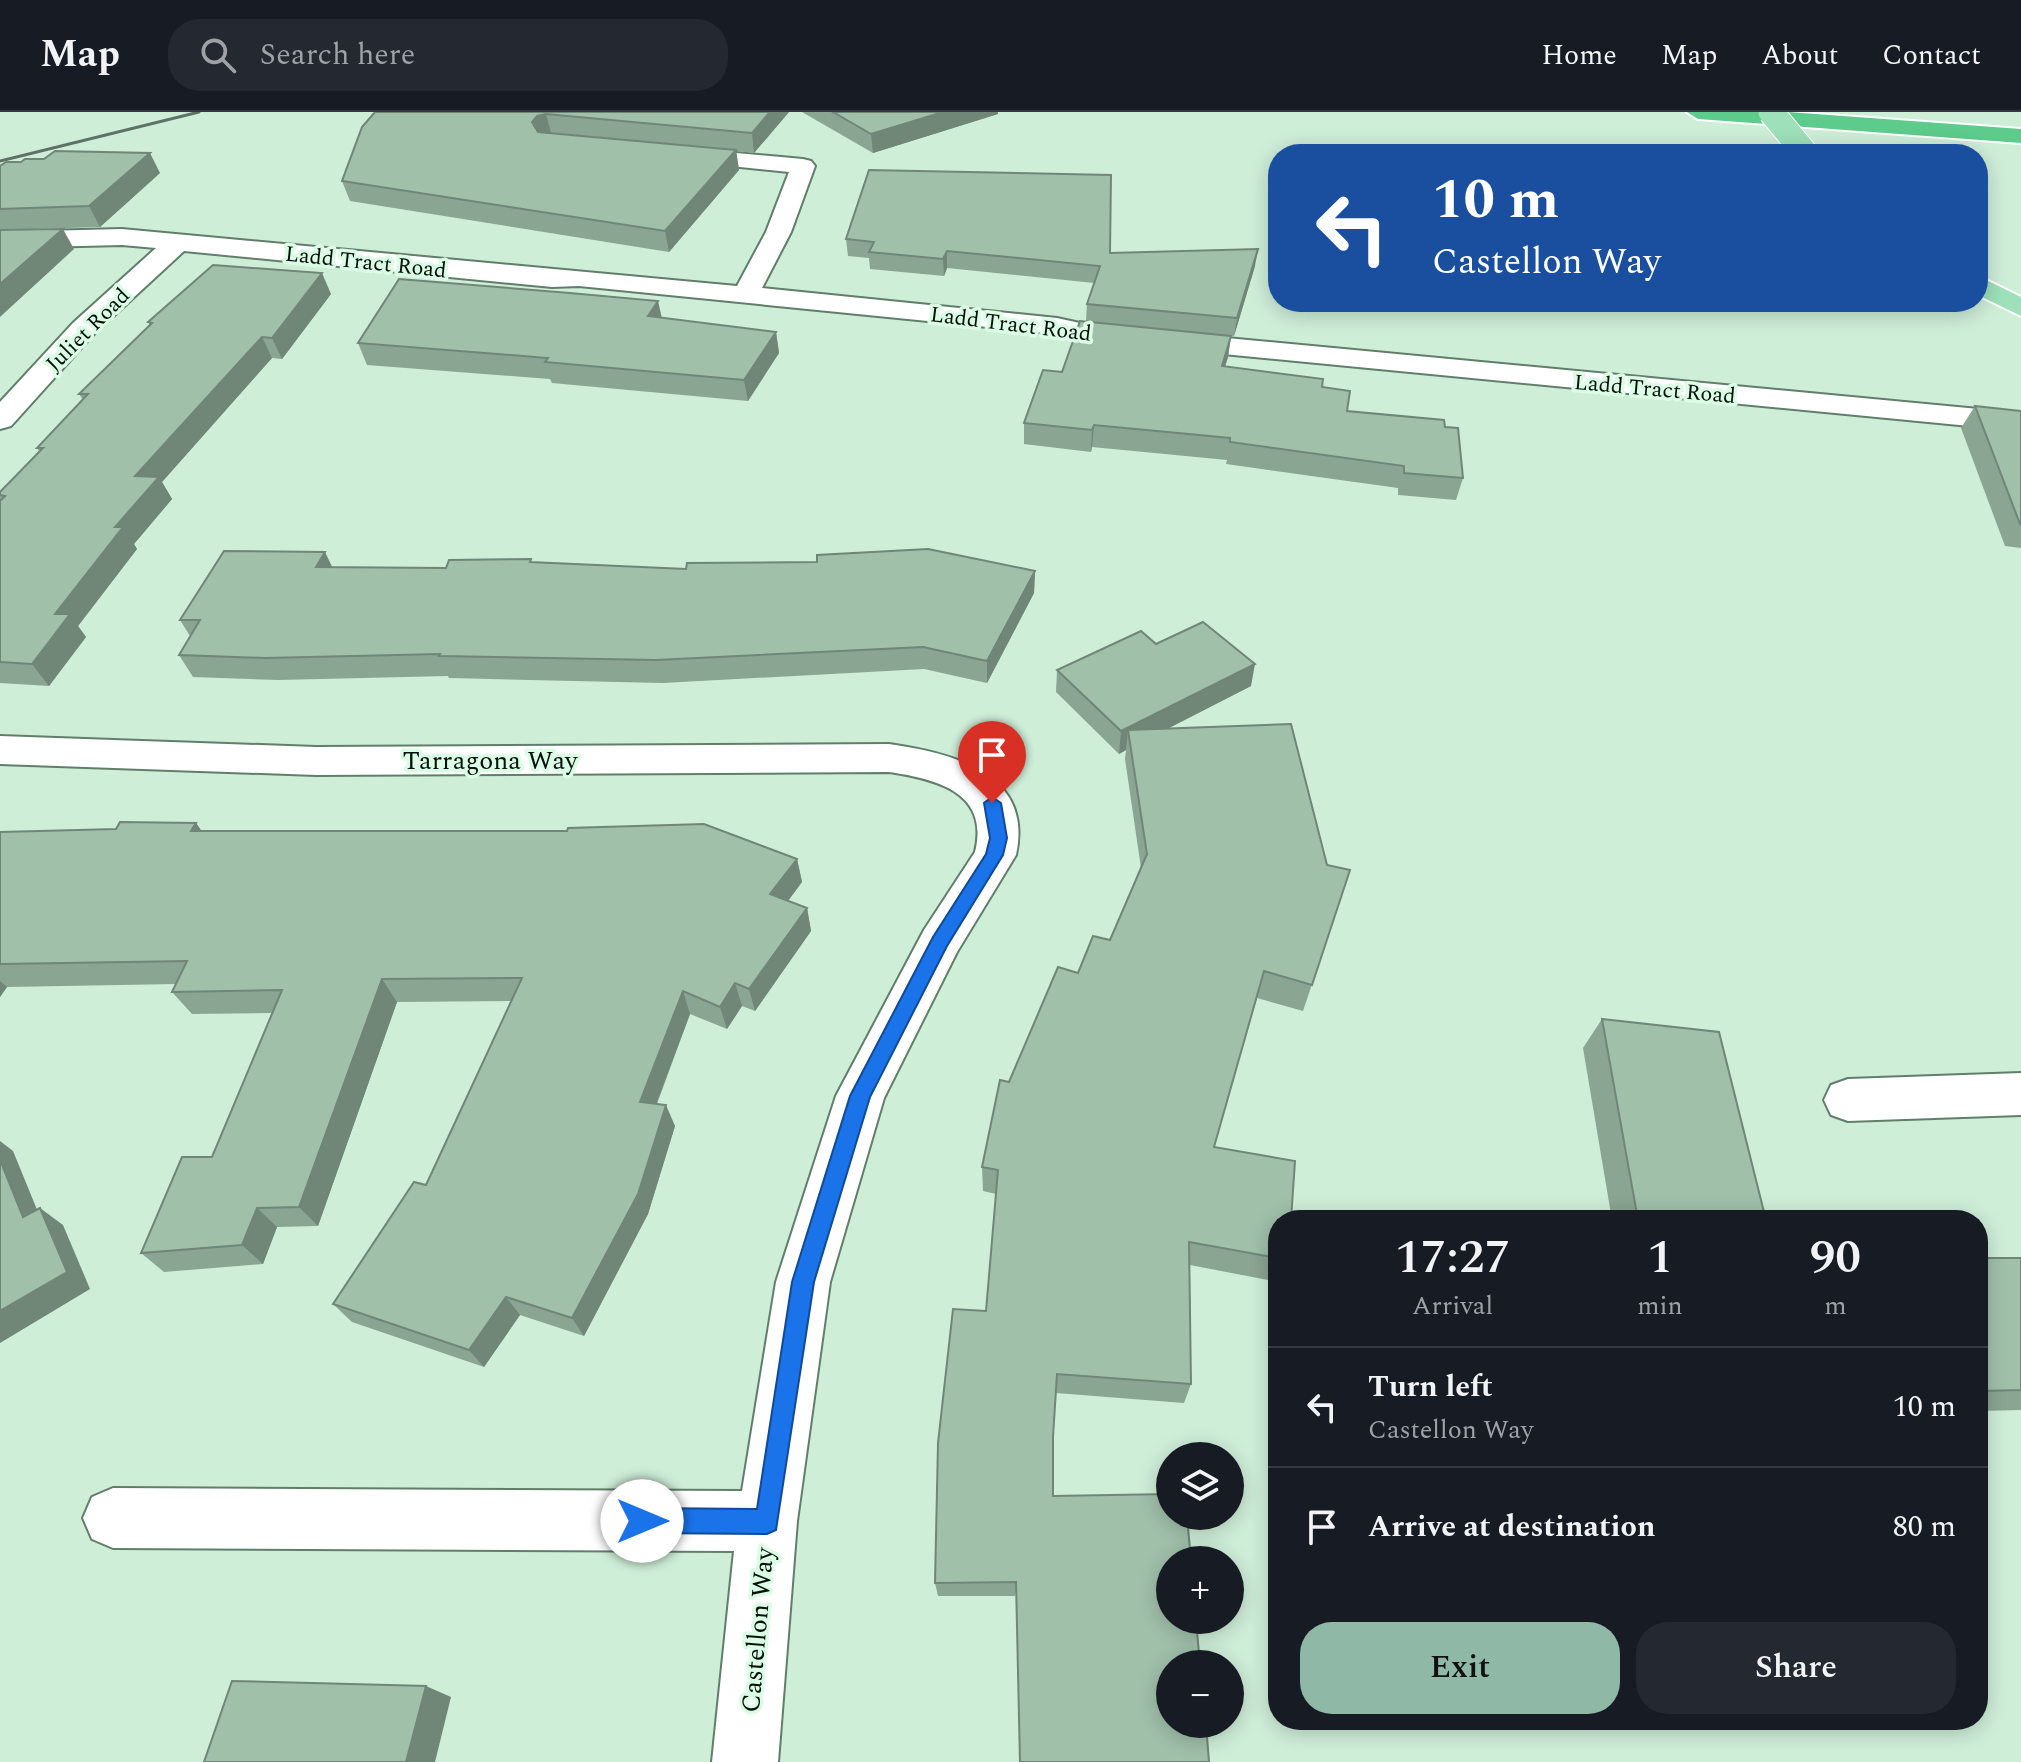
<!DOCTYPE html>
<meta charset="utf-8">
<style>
:root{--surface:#171b24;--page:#242831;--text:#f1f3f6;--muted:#9ea1a6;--line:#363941;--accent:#90b8a6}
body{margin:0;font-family:Spectral,serif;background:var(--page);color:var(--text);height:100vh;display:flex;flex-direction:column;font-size:30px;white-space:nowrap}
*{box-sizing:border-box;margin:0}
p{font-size:26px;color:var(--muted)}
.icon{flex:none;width:44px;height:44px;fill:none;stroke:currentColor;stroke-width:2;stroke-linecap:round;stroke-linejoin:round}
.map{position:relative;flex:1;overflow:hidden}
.details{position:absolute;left:1268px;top:1098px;width:720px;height:520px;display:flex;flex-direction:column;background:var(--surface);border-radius:32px;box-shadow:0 4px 20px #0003}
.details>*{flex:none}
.hud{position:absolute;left:1268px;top:32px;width:720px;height:168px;border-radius:32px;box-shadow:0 4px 20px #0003;background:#1a4fa0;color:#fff;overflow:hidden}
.tools{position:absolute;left:1156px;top:1330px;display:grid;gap:16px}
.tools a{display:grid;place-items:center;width:88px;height:88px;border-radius:50%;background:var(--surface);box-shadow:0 4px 20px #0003;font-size:40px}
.pin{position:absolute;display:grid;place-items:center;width:68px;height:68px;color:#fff;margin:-82px -34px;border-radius:50% 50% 50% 0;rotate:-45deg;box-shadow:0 0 8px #0007}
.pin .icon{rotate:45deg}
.me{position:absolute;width:88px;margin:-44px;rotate:90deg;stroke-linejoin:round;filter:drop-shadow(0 0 6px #0008)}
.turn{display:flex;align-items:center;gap:28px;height:168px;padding:0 32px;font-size:36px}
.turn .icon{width:104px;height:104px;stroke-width:2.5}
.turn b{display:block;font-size:56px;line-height:68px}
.eta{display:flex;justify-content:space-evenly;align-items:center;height:136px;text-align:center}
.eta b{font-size:48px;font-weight:600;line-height:56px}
.button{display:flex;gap:16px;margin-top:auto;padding:16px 32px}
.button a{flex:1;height:92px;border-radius:32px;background:var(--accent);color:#111;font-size:32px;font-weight:600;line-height:92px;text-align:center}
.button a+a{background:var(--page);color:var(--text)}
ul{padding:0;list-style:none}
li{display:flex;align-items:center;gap:24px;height:120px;padding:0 32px;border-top:2px solid var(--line)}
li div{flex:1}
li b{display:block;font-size:30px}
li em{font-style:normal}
header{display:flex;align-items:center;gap:48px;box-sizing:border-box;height:112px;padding:0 40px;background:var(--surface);border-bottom:2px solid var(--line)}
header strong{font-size:38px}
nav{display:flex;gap:44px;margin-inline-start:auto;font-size:28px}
.search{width:560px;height:72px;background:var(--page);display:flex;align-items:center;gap:20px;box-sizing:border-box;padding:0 28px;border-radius:32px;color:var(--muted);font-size:30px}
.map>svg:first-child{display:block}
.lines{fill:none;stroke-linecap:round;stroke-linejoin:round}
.minor-casing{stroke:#617e6b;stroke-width:4}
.major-casing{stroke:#fff;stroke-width:4}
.highway-casing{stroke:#fff;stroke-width:4}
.minor{fill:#fff;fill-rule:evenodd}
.major{fill:#9de0b9;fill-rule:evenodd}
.highway{fill:#5ccb8b;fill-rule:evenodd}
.rail{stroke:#5e7265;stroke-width:3}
.major-bridge-casing{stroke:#fff;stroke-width:27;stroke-linecap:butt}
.major-bridge{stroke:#9de0b9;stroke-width:25}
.wall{fill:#8aa592}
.shaded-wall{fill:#708677}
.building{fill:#a0c0aa;stroke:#708677;stroke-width:2}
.route{fill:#1a73e8;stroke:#114b97;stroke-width:2}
.labels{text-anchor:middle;stroke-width:7;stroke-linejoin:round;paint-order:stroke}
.far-street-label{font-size:22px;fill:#06110a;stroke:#dbfce5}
.street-label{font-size:26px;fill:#06110a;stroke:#dbfce5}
</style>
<header>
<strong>Map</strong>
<div class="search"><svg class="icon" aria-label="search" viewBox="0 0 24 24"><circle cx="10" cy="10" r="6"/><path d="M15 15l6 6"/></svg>Search here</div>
<nav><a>Home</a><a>Map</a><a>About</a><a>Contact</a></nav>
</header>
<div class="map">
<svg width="2021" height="1650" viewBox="0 0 2021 1650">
<rect width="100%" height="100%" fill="#ceeed8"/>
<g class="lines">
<g class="minor-casing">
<g id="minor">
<path d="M680 36 803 47 811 49 815 54 791 120 762 176 1057 206 1089 213 2021 301V319L1089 229 1057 222 579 174 552 175 184 139 93 223 11 314 0 317V290L73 211 156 136 122 133 0 136V120L122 117 737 174 766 120 789 60 672 48 668 43 672 38Z"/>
<path d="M0 624 316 635 889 632C951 641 1034 660 1016 743L957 840 884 986 830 1170 797 1409 778 1650H712L734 1439 113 1436 92 1427 83 1406 92 1385 113 1376 742 1379 776 1170 836 984 924 818 975 740C990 680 936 667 889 660L316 663 0 652Z"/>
<path d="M2021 961V1003L1848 1009 1831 1003 1824 988 1831 973 1848 967Z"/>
</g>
</g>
<g class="major-casing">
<path id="major" d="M1978 164 2021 185V204L1978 183Z"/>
</g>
<g class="highway-casing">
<path id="highway" d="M1687 0H1788L2021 17V31L1698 7Z"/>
</g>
<use href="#minor" class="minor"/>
<use href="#major" class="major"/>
<use href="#highway" class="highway"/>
<path class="rail" d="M0 49 199 0"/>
<g class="major-bridge-casing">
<path id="major-bridge" d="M1771 0 1806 42"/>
</g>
<use href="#major-bridge" class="major-bridge"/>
</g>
<g class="wall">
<path d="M375 0H789L754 41 736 39 739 58 669 140 350 89 342 69Z"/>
<path d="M802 0H998V2L873 41Z"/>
<path d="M21 50 160 61 100 115 0 118V54Z"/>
<path d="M846 127 1110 141 1255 154 1234 224 1095 210 1231 224 1228 245 1225 254 1322 275 1347 299 1445 315 1463 366 1456 388 1398 383V376L1226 352 1227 348 1092 335 1091 340 1024 332V311L1062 260 1086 209 1087 192 1094 171 947 156 944 164 870 157 869 146 848 144Z"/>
<path d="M331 182 282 247 272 246 162 370 172 387 134 432 137 437 78 514 86 525 49 574 0 571V380L39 339 37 336 83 288 79 282 150 213 148 210Z"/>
<path d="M662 206 776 220 779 241 748 289 552 271 550 267 367 253 358 231Z"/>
<path d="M1975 294 2021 299V436L2005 434 1961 316Z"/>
<path d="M531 447 532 451 686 457 1035 459 1034 481 987 571 924 557 663 571 449 566 448 564 278 568 193 565 179 543 190 524 180 508 332 455 446 456Z"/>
<path d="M1156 532 1251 574 1167 617 1327 753 1341 786 1303 899 1257 886 1214 1035 1278 1108V1170L1190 1153 1191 1272 1184 1291 1056 1281 1015 1484H938L935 1471 986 1199 996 1082 983 1079 982 1055 1009 970 1078 861 1110 828 1141 756 1125 647 1126 638 1119 642 1056 580 1057 558Z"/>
<path d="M196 711 201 719 797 747 802 770 788 789 807 796 811 819 755 899 742 894 727 917 690 902 657 992 675 1014 648 1102 584 1224 520 1203 484 1255 352 1210 333 1192 426 1073 512 889 397 890 318 1114 277 1115 263 1152 164 1160 141 1141 212 1045 272 901 192 902 172 880 176 872 7 875 0 885V720L116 717Z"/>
<path d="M1602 907 1766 1108H1612L1583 936Z"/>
<path d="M1978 1146H2021V1298L1978 1299Z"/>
</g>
<g class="shaded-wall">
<path d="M770 0H789L754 41 752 21Z"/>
<path d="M943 0H998V2L873 41 871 22Z"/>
<path d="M546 2 551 21 537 29 532 10 537 4Z"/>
<path d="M736 38 739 58 669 140 665 119Z"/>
<path d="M150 41 160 61 100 115 89 94Z"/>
<path d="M63 117 74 137 0 205V172Z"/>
<path d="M1258 137 1255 154 1234 224 1237 206Z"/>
<path d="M947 139V156L944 164 943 147Z"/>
<path d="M322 161 331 182 282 247 272 226Z"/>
<path d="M658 189 663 211 648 204Z"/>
<path d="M776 220 779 241 748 289 744 268Z"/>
<path d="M1231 224 1228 245 1219 275 1222 254Z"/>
<path d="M262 225 272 246 162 370 172 387 134 432 137 437 78 514 86 525 49 574 32 552 55 502 115 415 135 364Z"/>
<path d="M1094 313 1092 335 1091 340 1092 318Z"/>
<path d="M325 440 336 463 316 455Z"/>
<path d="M1035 459 1034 481 987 571V549Z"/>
<path d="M1255 552 1251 574 1130 636 1128 618 1126 638 1119 642 1121 619Z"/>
<path d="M196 711 213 735 191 719Z"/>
<path d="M797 747 802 770 776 805 770 782Z"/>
<path d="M807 796 811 819 755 899 749 877Z"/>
<path d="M382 867 397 890 318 1114 299 1095Z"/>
<path d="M0 869 7 875 0 885Z"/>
<path d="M735 871 742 894 727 917 720 895Z"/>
<path d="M683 879 690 902 649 1011 640 990Z"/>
<path d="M666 993 675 1014 648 1102 584 1224 572 1206Z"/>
<path d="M0 1029 13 1039 47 1122 23 1105 0 1048Z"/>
<path d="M40 1096 63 1113 90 1177 0 1231V1199Z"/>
<path d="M257 1096 277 1115 263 1152 242 1133Z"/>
<path d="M506 1185 520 1203 484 1255 469 1238Z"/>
<path d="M426 1574 451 1585 435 1650H406Z"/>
</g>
<g class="building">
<path d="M375 0H770L752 21 546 2 537 4 532 10 538 20 736 38 665 119 342 69 362 15Z"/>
<path d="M833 0H943L871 22Z"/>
<path d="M55 39 150 41 89 94 0 97V54L6 50H21L25 47H44Z"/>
<path d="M869 58 1111 63 1110 141 1258 137 1237 206 1087 192 1100 154 947 139 943 147 869 140 874 130 846 127Z"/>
<path d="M63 117 0 172V118Z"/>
<path d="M213 153 322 161 272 226 262 225 135 364 159 365 115 415H123L55 502H70L32 552 0 550V389L5 384 0 383V380L43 336H37L88 282H79L152 211 148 210Z"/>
<path d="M399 167 570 181 658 189 648 204 776 220 744 268 545 250 548 246 358 231Z"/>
<path d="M1080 209 1231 224 1222 254 1323 267 1322 275 1350 279 1347 299 1444 308 1445 315 1458 316 1463 366 1404 361V354L1230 330V326L1094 313 1092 318 1024 311 1043 258 1062 260Z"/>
<path d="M1975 294 2021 299V412H2020Z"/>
<path d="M928 437 1035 459 987 549 923 535 656 548 439 544 440 542 265 546 179 543 200 508H180L224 439 325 440 316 455 446 456 449 448 531 447 530 450 686 457 687 451 817 450V443Z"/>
<path d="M1203 510 1255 552 1121 619 1057 558 1141 519 1156 532Z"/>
<path d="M1291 612 1327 753 1350 758 1312 873 1264 859 1214 1035 1295 1049 1291 1108H1278V1146L1189 1130 1191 1272 1057 1262 1053 1325V1384L1170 1382V1404H1187L1191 1448H1170V1508H1196L1200 1552H1170V1612H1206L1209 1650H1020L1016 1470 935 1471 938 1331 953 1197 986 1199 998 1058 982 1055 1000 968 1009 970 1058 855 1078 861 1093 824 1110 828 1147 742 1128 618Z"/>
<path d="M120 710 196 711 191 719H567L568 716 704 712 797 747 770 782 807 796 749 877 735 871 720 895 683 879 640 990 666 993 638 1082 572 1206 506 1185 469 1238 333 1192 414 1070 426 1073 522 866 382 867 299 1095 257 1096 242 1133 141 1141 182 1045H212L282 878 172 880 187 849 0 852V720L116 717Z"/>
<path d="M1602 907 1719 920 1766 1108H1638Z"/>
<path d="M0 1048 23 1105 40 1096 67 1160 0 1199Z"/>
<path d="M1978 1146H2021V1278L1978 1279Z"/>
<path d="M232 1569 426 1574 406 1650H204Z"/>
</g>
<path class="route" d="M992 685 1001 691 1007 726 1003 743 947 834 870 985 814 1170 776 1418 767 1422 642 1421 634 1417 630 1409 634 1400 642 1396 757 1397 792 1170 850 984 933 825 986 742 990 726 984 691Z"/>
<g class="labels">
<g class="far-street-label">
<text transform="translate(366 149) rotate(6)" y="8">Ladd Tract Road</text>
<text transform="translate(1011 211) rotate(7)" y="8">Ladd Tract Road</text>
<text transform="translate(87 217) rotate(-45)" y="8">Juliet Road</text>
<text transform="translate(1655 276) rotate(5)" y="8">Ladd Tract Road</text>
</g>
<g class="street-label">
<text x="490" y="657">Tarragona Way</text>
<text transform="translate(757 1518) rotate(-85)" y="9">Castellon Way</text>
</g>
</g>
</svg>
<div class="tools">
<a><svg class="icon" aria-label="layers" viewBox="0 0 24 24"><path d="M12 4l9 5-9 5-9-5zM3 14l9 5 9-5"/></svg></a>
<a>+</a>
<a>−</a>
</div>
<div class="pin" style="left:992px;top:691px;background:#d93025"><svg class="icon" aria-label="arrive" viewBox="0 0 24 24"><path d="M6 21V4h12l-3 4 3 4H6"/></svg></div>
<svg class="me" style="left:642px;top:1409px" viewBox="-20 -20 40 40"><circle r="19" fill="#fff"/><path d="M0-13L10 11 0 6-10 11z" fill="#1a73e8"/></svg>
<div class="hud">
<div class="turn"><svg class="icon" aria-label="left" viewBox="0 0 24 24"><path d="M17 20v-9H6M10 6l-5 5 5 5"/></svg><div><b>10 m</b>Castellon Way</div></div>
</div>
<section class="details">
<div class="eta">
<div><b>17:27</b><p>Arrival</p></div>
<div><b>1</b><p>min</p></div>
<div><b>90</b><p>m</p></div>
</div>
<ul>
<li><svg class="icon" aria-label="left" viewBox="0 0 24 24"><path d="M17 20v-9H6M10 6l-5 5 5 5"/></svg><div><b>Turn left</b><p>Castellon Way</p></div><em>10 m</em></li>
<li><svg class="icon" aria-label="arrive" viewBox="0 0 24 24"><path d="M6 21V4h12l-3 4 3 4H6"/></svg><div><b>Arrive at destination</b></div><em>80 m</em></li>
</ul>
<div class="button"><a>Exit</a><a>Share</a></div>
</section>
</div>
